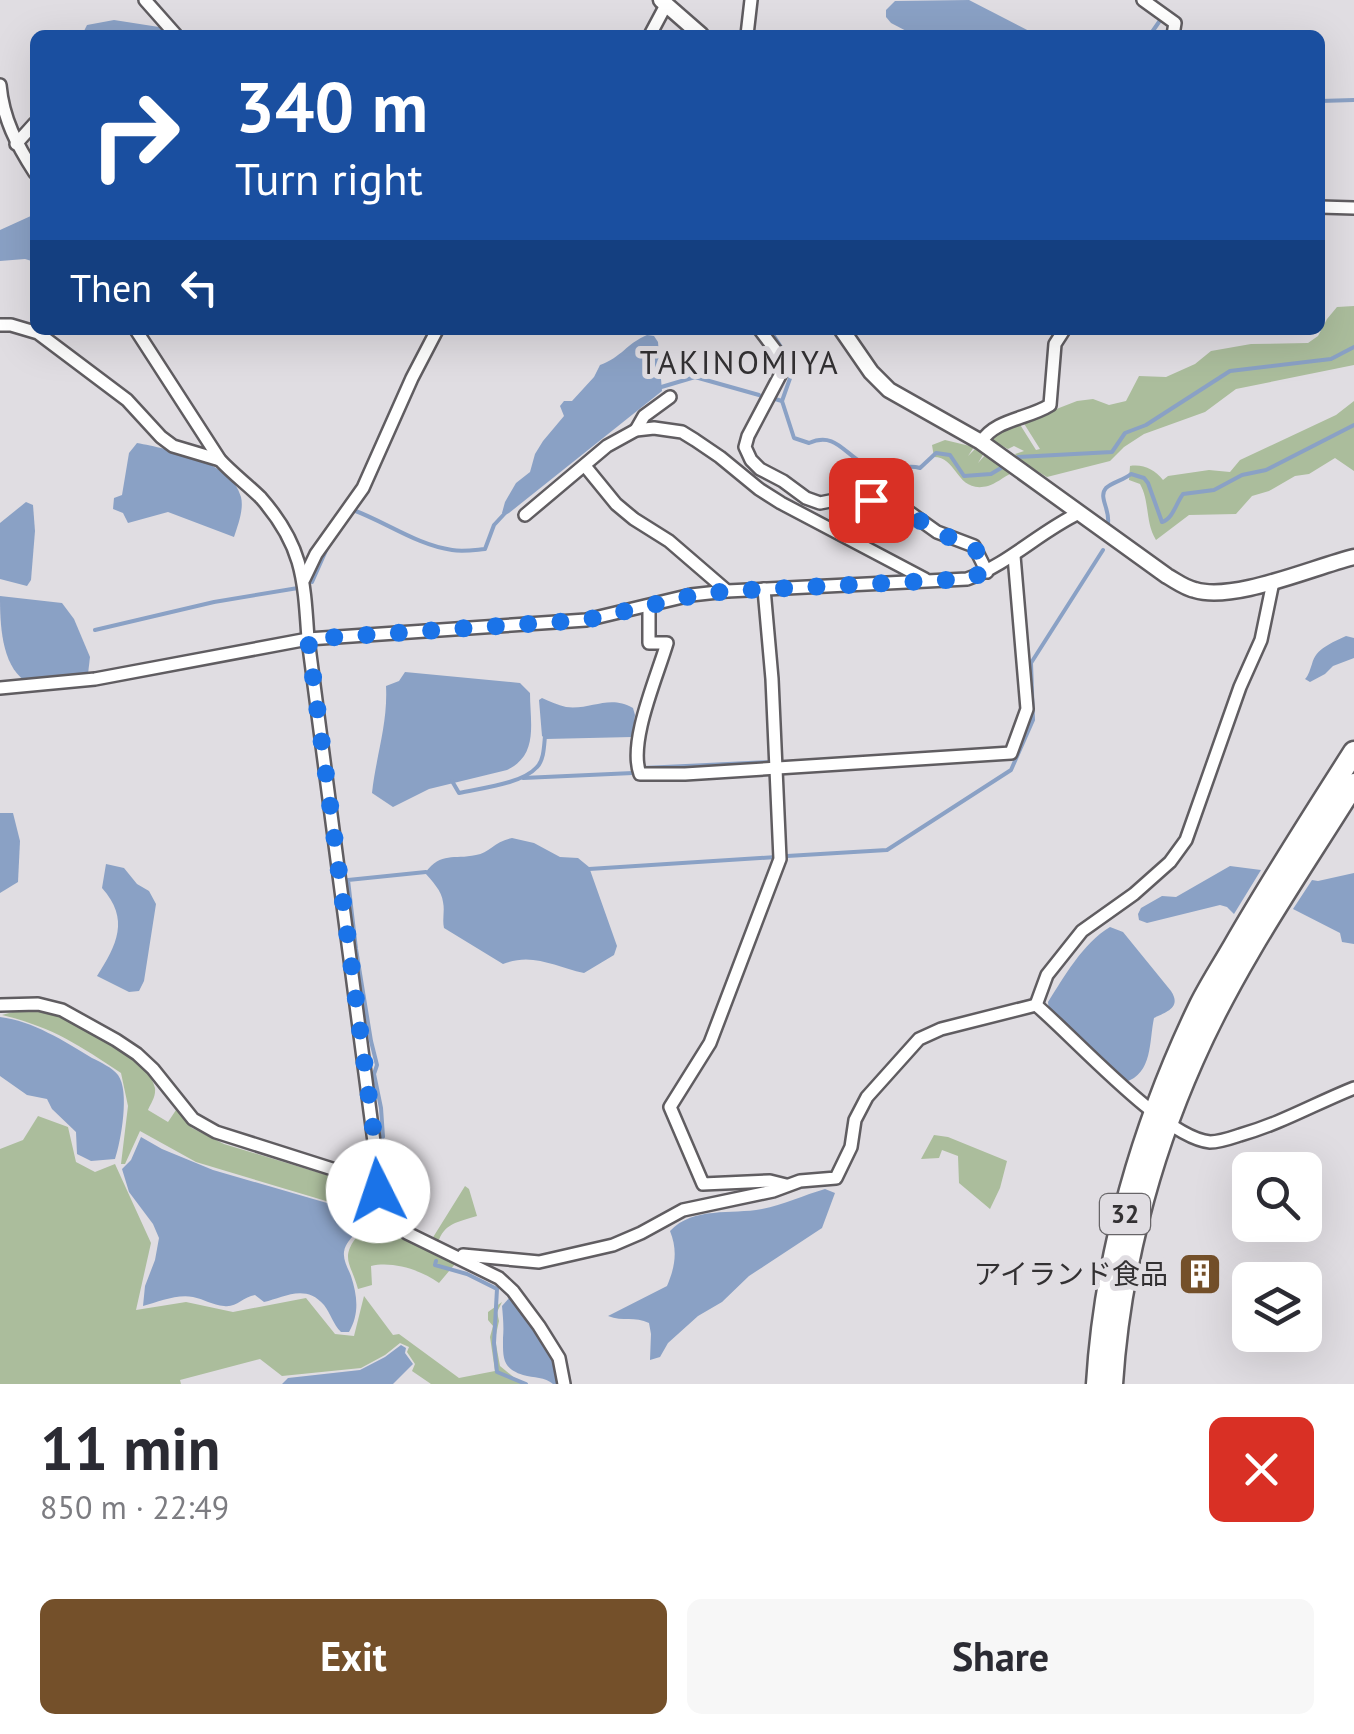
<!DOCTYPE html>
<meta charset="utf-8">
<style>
:root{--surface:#fff;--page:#f7f7f7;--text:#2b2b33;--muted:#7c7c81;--accent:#74502a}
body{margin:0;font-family:"PT Sans","Noto Sans JP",sans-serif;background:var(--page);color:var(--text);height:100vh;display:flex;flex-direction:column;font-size:38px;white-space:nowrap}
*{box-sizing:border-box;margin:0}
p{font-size:32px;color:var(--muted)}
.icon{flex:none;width:55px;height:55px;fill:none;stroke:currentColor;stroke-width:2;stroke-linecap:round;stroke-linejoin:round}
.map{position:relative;height:1384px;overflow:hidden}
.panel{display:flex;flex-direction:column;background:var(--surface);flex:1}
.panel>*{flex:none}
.top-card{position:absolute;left:30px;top:30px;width:1295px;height:305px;border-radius:15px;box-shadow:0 10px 40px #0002;background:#1a4fa0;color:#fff;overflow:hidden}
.tools{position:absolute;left:1232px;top:1152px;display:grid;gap:20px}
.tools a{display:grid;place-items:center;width:90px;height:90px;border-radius:15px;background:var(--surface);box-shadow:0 10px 40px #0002;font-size:50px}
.pin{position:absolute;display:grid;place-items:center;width:85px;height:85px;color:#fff;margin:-42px;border-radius:20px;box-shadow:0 5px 15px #0006}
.me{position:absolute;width:110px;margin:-55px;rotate:356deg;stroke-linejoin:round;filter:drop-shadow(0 0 8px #0008)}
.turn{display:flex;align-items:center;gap:35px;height:210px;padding:0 40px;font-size:45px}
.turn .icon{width:130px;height:130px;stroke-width:2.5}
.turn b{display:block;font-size:70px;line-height:85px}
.then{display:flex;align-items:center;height:95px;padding:0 40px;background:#0003;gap:20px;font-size:38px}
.round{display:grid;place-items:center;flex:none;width:105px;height:105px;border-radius:15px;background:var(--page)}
.headline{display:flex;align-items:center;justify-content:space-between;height:170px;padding:0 40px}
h1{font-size:60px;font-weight:600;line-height:75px}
.cta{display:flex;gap:20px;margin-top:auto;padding:20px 40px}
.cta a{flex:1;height:115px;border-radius:15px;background:var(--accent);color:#fff;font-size:40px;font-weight:600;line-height:115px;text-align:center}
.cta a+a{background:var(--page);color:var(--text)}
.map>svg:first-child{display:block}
.green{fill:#abbd9c}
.water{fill:#8aa1c5}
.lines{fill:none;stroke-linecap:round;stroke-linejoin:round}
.stream{stroke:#8aa1c5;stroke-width:4}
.minor-casing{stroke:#605d61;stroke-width:16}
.tertiary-casing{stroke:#605d61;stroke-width:19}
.trunk-casing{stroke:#605d61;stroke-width:25}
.minor{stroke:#fff;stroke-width:11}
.tertiary{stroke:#fff;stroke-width:14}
.trunk{stroke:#fff;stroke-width:20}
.route{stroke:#1a73e8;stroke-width:18;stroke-dasharray:0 32.4}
.labels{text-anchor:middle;stroke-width:10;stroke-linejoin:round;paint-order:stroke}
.shield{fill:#e0dde2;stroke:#676568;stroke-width:2.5}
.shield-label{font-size:25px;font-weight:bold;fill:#333133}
.poi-label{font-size:28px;fill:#333133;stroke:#e0dde2;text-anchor:end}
.quarter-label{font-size:32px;letter-spacing:2.5px;fill:#333133;stroke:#e0dde2}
</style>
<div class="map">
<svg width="1354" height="1384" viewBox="0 0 1354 1384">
<rect width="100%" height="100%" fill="#e0dde2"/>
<g class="green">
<path d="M1354 306V365L1236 389 1205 412 1144 434 1124 447 1110 461 1047 477 1022 462 1015 454 1024 451 1014 446 1008 449 988 438 992 432 1019 423 1036 450 1040 449 1023 422 1077 401 1093 399 1109 405 1126 401 1139 376 1166 377 1195 364 1211 351 1251 344 1308 343 1318 336 1327 319 1337 307Z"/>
<path d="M1354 401V471L1335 458 1309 474 1295 476 1269 491 1252 496 1236 514 1189 515 1156 540C1145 522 1150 502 1140 484L1129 480 1130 466C1144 464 1155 470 1163 480L1168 476 1209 470 1230 472 1240 460 1336 415Z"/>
<path d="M945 440 974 447 968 456 976 448 984 453 978 463 986 454 1010 474C1004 477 995 484 988 486 956 494 958 457 934 457L932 445Z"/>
<path d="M27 1008C37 1010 48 1011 57 1014 82 1023 151 1062 155 1088 156 1097 151 1103 148 1110L168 1122 176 1110 192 1128 224 1144 356 1184 353 1191 383 1214 388 1222 383 1228 336 1204 196 1162 140 1131 125 1164H121L128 1106 121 1073C79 1045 52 1027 2 1015Z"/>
<path d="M38 1116 68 1127 76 1162 95 1172 115 1164 151 1243 136 1310 186 1302 233 1312 306 1298 335 1334 354 1336 364 1296 393 1335 399 1334 459 1378 495 1371 490 1337 493 1326 488 1320V1312L502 1302 497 1312 499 1321 495 1339 500 1366 522 1384H431L412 1371 415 1364 407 1352 409 1347 400 1343 385 1355 361 1368 282 1376 260 1359 180 1380 181 1384H0V1149L23 1140Z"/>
<path d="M934 1135 948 1137 1007 1161 1000 1188 990 1209 959 1183 958 1156 942 1150 939 1158 921 1159Z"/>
<path d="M465 1186 469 1189 477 1216C458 1222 444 1223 438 1243L432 1239Z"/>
<path d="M381 1232 403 1238 455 1264 439 1283C421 1270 393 1261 371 1266L372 1285 358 1289C351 1263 339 1258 359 1234Z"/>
</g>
<g class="water">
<path d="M969 0 1037 35H914L891 23 886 17V10L895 1Z"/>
<path d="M114 20 159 27 165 35H82L87 25Z"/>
<path d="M30 193 35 196V262L25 259 0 261V230L33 215 35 211Z"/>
<path d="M647 335 654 336 658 342 662 391 509 513 505 515 502 513 505 502 516 483 530 472 535 454 543 441 564 416 560 406 564 401H572L594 377 600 365C622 357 626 344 647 335Z"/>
<path d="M137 443C168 449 232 461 241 497 244 509 238 525 234 537L168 512 128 523 123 513 113 509 114 498 122 495 129 453Z"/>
<path d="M26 502 33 505 35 531 31 580 27 586 0 579V523Z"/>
<path d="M0 596 62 603 74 619 90 657 88 674 25 681C1 664 0 623 0 596Z"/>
<path d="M1346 636 1354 638V658L1333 666 1325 674 1310 682 1305 679C1309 675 1310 669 1312 664 1316 648 1332 643 1346 636Z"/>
<path d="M405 672 520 683 530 693C530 723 539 755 507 770L429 789 393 807 372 793C376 756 388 724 386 686L399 681Z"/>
<path d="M542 698C549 701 558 705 566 707 592 710 609 694 633 708L635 715 632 737 546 739 542 736 539 700Z"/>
<path d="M0 813H13L20 841 18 882 0 893Z"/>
<path d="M512 838 534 843 560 857 578 858 589 867 617 946 614 955 584 973C555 967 533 952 503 964L444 928C442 919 445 911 443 902 442 891 432 881 425 873 442 851 453 860 476 855 489 853 495 841 512 838Z"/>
<path d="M106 864 124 868 137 884 149 891 156 904 144 981 139 991 129 992 97 976C117 945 130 919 102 888Z"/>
<path d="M1230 866 1261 870 1234 914 1227 907 1220 905 1147 923 1139 920 1138 914 1141 908 1162 896 1176 897Z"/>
<path d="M1354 873V944L1342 942 1340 933 1293 909 1312 880 1318 881Z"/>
<path d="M1110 927 1123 932 1171 991C1182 1008 1166 1012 1154 1018 1149 1041 1153 1074 1125 1082L1049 1011 1048 1002C1064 977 1083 943 1110 927Z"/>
<path d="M0 1017C33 1021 64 1041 92 1058 100 1062 113 1068 118 1075 130 1091 121 1141 115 1159L91 1161 77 1154 76 1132 52 1109 47 1099 27 1095 0 1076Z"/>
<path d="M141 1137 162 1149 213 1170 327 1203 377 1230 357 1231C352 1238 345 1243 344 1252 343 1260 348 1268 351 1276 357 1295 360 1313 349 1332H341C333 1324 331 1314 324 1305 305 1283 283 1298 264 1302L255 1295C243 1297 236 1308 224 1306 213 1305 203 1299 193 1297 176 1294 159 1302 143 1306L145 1286 155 1260 159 1238 153 1224 129 1192 122 1169 131 1160Z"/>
<path d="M825 1189 835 1193 822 1228 749 1276 722 1302 698 1316 668 1343 660 1357 650 1360 651 1334 649 1323C635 1316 623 1322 608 1316L667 1286C675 1267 678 1251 670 1231 694 1206 731 1215 762 1209 783 1205 804 1195 825 1189Z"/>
<path d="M510 1297C530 1324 553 1351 561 1384H553C545 1377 534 1378 523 1375 502 1368 503 1358 503 1338 504 1327 503 1317 502 1306Z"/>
<path d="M401 1345 406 1348 405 1353 413 1364 393 1384H282L288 1378 360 1370 385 1357Z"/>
</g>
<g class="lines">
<g class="stream">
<path d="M1180 34 1181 35"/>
<path d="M1150 35 1161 19"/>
<path d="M1320 101 1354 100"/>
<path d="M770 330 794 367 782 401"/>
<path d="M658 388 695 377 759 395"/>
<path d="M775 399 782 401 794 438 809 443C838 430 846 459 872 468 887 474 903 463 920 468L936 453 950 455 964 476 991 474 1001 468"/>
<path d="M1018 457 1112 452 1125 433 1146 425 1230 371 1331 359 1354 347"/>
<path d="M353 510C386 522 417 545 452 550 463 552 474 550 485 549L494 525 507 511"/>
<path d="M1108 523C1110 509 1098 497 1106 488 1112 482 1124 480 1131 474L1144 478 1148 483 1162 522C1173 519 1176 503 1183 494L1214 490 1242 475 1266 470 1354 425"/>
<path d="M312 582 328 546"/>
<path d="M95 630 214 602 298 588"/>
<path d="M643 768 771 762"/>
<path d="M523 778 633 773"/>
<path d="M452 781 459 793C481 788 522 784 537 767 544 760 544 746 545 736"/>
<path d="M787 856 887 850 1011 770 1033 720 1031 663 1103 550"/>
<path d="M589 869 776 857"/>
<path d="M383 1137 381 1108 374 1074 377 1065 371 1041 356 949 348 880 426 872"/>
<path d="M358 1188 376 1203 388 1217 377 1227H367"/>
<path d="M436 1261 435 1265 467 1274 497 1289 494 1343 497 1372 526 1384"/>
</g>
<g class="minor-casing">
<g id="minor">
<path d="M145 0 176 35"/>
<path d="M1143 0 1175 23 1173 35"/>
<path d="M650 35 666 5"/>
<path d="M747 35 751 0"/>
<path d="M0 85C3 119 17 145 35 173"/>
<path d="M16 144 35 123"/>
<path d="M1320 207 1354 208"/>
<path d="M0 325H11L38 333 127 400 161 437 173 446 220 460"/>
<path d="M136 330 220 460C233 474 248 485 261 498 303 546 304 579 308 639L379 1180 377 1191"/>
<path d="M760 330 786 364 748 436 745 447 751 460 760 469 783 481 806 498 820 503 835 500 853 503 871 499 891 503 909 512 937 532 974 546 987 572"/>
<path d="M636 430 644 416 670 397"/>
<path d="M981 442C995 419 1028 419 1050 405L1055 344 1064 330"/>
<path d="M585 466 616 504 634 519 669 541 727 591"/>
<path d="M525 515 607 446 636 430 654 428 682 432 695 440 720 457 759 489 781 503 925 579"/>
<path d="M304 579 316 554 363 488 412 378 437 330"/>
<path d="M764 589 772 679 780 859 710 1043 670 1107 703 1184 770 1181 786 1185"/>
<path d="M649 607V643H667C657 677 628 742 640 774H685L1011 753 1027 709 1014 556"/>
<path d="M0 688 95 679 308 639 586 620 691 595 727 591 967 579C1009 564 1039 532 1079 513"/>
<path d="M0 1005 38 1004 62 1010 116 1040 137 1054 153 1069 193 1119 216 1132 345 1173 369 1184 377 1191 407 1233 499 1278 513 1291 539 1326 559 1358 564 1384"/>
<path d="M1036 1005 1047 975 1082 931 1134 894 1170 862 1186 840 1240 687 1261 640 1273 582"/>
<path d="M1036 1005C1074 1037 1164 1138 1210 1142 1220 1142 1231 1138 1240 1135 1282 1123 1314 1104 1354 1088"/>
<path d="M463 1255 539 1262 613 1245 641 1233 683 1210 773 1191 800 1181 836 1178 851 1147 855 1120 867 1097 919 1039 941 1029 1036 1005"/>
</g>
</g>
<g class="tertiary-casing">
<g id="tertiary">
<path d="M661 0 701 35"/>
<path d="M842 330 871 372 889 390 981 442 1167 576C1176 581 1185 588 1195 590 1234 602 1313 567 1354 557"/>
</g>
</g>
<g class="trunk-casing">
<g id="trunk">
<path d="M1097 1384C1105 1253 1143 1123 1200 1005 1210 985 1223 965 1234 946 1272 880 1313 816 1354 752"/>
<path d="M1112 1384C1119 1274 1148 1161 1193 1060 1236 962 1298 874 1354 784"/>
</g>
</g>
<use href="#minor" class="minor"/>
<use href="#tertiary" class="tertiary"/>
<use href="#trunk" class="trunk"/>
</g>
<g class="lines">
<path class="route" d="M378 1191 380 1180 308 639 586 620 691 596 727 591 967 579 986 572 974 546C962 539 947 539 936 531 911 516 901 504 871 500"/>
</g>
<defs>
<g id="building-square" transform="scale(2.25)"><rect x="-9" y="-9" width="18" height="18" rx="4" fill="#74502a" stroke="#e0dde2"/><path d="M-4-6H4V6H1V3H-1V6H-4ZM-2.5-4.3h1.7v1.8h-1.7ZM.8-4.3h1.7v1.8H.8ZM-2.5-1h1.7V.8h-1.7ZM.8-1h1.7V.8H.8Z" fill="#fff"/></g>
</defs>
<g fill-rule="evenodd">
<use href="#building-square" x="1200" y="1274"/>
</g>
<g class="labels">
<rect class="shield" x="1100" y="1194" width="50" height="40" rx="8"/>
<g class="shield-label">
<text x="1125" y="1223">32</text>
</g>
<g class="poi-label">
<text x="1168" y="1284">アイランド食品</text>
</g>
<g class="quarter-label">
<text x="740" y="374">TAKINOMIYA</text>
</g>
</g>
</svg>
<div class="tools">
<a><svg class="icon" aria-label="search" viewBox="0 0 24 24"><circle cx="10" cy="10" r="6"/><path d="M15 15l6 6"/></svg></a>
<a><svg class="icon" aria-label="layers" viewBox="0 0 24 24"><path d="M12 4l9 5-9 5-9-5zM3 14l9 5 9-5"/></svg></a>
</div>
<div class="pin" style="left:871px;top:500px;background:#d93025"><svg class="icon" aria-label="arrive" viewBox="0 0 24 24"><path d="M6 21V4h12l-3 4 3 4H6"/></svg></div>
<svg class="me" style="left:378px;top:1191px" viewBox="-20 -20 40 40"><circle r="19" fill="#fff"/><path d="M0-13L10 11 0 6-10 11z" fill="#1a73e8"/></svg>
<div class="top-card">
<div class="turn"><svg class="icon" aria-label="right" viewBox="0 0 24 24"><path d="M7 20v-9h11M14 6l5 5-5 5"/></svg><div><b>340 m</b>Turn right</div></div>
<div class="then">Then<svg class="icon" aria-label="left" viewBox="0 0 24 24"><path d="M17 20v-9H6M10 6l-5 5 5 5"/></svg></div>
</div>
</div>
<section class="panel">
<div class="headline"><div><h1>11 min</h1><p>850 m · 22:49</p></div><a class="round" style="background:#d93025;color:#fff"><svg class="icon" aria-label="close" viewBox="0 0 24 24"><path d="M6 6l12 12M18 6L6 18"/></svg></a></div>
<div class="cta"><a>Exit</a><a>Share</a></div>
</section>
